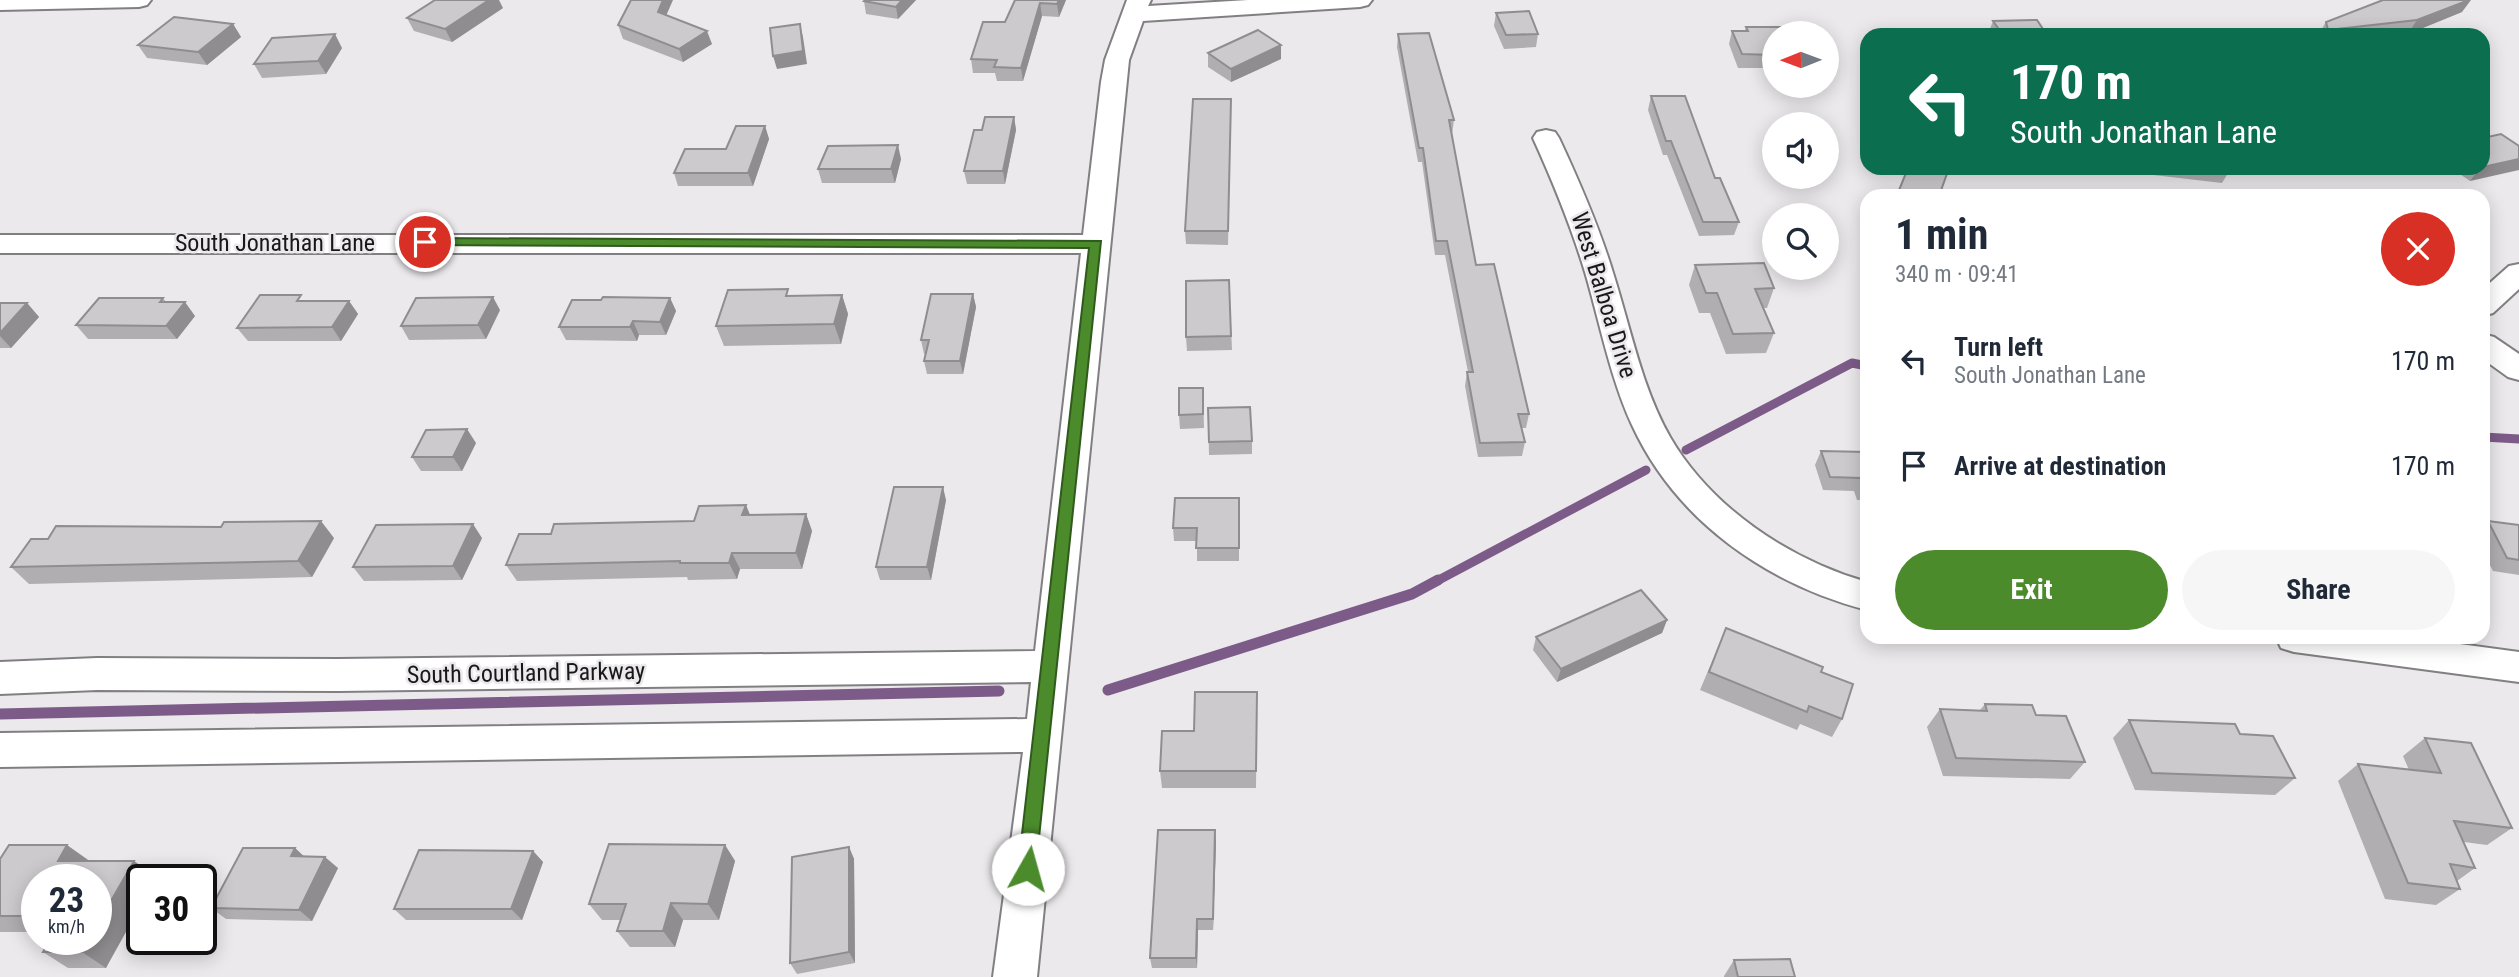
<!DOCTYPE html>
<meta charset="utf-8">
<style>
:root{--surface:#fff;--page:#f6f6f7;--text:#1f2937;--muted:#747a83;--accent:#4b8b2c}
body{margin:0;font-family:"Roboto Condensed",sans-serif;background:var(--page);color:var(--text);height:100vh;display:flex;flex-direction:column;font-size:26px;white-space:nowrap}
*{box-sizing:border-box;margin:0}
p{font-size:23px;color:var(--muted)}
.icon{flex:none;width:38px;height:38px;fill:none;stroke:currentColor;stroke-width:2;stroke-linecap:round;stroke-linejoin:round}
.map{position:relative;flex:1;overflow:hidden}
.details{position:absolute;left:1860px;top:189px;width:630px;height:455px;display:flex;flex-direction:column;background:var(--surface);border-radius:21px;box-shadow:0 4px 18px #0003}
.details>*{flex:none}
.banner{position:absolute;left:1860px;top:28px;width:630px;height:147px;border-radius:21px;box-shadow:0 4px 18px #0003;background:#0b6e4f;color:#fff;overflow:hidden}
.needle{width:46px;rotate:269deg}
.buttons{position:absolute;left:1762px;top:21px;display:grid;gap:14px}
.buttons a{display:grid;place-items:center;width:77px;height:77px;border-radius:50%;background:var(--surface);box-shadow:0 4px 18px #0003;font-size:35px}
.speed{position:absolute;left:21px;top:864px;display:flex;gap:14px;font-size:35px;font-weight:700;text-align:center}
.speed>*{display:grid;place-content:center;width:91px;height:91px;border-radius:50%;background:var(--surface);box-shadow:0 4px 18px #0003;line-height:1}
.speed small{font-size:18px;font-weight:400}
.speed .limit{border:4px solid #111;border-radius:10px;background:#fff;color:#111}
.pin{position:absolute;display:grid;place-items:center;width:60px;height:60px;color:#fff;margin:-30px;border:4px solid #fff;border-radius:50%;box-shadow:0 2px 7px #0007}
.me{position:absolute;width:77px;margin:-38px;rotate:7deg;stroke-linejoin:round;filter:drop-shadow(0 0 5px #0008)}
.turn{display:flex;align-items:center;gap:24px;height:147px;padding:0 35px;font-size:32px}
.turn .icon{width:91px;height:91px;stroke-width:2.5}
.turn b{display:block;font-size:49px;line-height:60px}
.round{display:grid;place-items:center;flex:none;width:74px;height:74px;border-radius:37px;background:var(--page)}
.headline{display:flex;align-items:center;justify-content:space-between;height:119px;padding:0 35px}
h1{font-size:42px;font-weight:700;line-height:52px}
.action{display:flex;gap:14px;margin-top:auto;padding:14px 35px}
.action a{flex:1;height:80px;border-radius:42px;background:var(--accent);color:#fff;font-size:28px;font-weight:700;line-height:80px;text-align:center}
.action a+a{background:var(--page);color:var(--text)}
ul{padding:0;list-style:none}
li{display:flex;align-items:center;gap:21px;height:105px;padding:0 35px}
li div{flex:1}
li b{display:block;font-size:26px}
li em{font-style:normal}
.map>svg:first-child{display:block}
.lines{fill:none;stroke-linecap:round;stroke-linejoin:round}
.stream-far1{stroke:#7c5b88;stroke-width:9}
.stream{stroke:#7c5b88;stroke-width:11}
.minor-casing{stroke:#817f82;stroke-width:4}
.minor{fill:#fff;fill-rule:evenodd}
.wall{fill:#b0aeb1}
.shaded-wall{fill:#908d90}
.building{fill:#cdcace;stroke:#908d90;stroke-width:2}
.route{fill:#4b8b2c;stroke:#315a1d;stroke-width:2}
.labels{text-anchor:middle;stroke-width:5;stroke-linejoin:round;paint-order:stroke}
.street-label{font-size:24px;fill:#191819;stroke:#ebe9ec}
</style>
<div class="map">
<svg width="2519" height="977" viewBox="0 0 2519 977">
<rect width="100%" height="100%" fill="#ebe9ec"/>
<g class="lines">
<g class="stream-far1">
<path d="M2483 437 2519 439"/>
<path d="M1686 450 1852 363 1867 366"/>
<path d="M1435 582 1646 470"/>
</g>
<g class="stream">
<path d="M1108 690 1412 594 1438 580"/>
<path d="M0 714 999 691"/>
</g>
<g class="minor-casing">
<g id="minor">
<path d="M0 0H151L147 5 139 7 0 10Z"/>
<path d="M1127 0H1151L1148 6 1248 0H1372L1368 5 1360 7 1143 21 1129 60 1037 977H993L1023 752 0 767V733L1027 719 1031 682 339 691 97 690 0 694V662L97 658 339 659 1035 651 1081 253H0V235H1083L1101 82 1105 60Z"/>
<path d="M1546 130 1555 132 1559 138C1580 183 1600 229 1614 276 1631 330 1642 388 1670 437 1711 508 1790 560 1867 582V610C1767 584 1676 521 1632 425 1610 377 1600 323 1585 272 1571 226 1553 182 1533 138L1537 132Z"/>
<path d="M2519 264V289L2493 313 2483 316V289L2509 266Z"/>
<path d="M2483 334 2494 337 2519 354V380L2508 377 2483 359Z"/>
<path d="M2276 637H2408L2519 652V682L2294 652 2281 648Z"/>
</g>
</g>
<use href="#minor" class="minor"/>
</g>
<g class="wall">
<path d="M916 0 898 19 866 14 864 1Z"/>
<path d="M1015 0H1066L1059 17 1042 16 1023 81H997L995 73H973L971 59 1005 22Z"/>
<path d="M503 8 452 42 414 31 407 18Z"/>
<path d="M2462 12 2408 34 2395 35H2318L2326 22Z"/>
<path d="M1496 13 1538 34 1536 47 1504 49 1494 26Z"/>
<path d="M666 15 712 44 683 62 623 39 618 25Z"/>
<path d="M1993 21 2047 35H1988V34Z"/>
<path d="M233 24 241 37 207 65 147 58 138 45Z"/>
<path d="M1746 27 1774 33V68H1738L1729 44 1732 31H1745Z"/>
<path d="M1398 34 1454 120 1452 134H1451L1476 265 1529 414 1526 428H1522L1525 442 1522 456 1478 457 1465 386 1467 372H1468L1445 255H1435L1422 162H1418L1397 47Z"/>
<path d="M342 48 326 74 262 78 254 64Z"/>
<path d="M1208 53 1281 59 1231 82 1208 67Z"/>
<path d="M1651 96 1715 178 1739 222 1734 235 1699 236 1667 155H1663L1648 110Z"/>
<path d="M1231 99 1228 245 1186 244 1185 231Z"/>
<path d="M1014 117 1016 130 1005 184H967L964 171 982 130Z"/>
<path d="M765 126 769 139 753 186H678L674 173 726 149Z"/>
<path d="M2519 146 2470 181 2451 168H2483Z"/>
<path d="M901 159 895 183H822L818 169Z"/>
<path d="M2143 168H2231L2222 183 2145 174Z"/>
<path d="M1695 265 1774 288 1767 308H1763L1774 333 1766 353 1726 354 1710 313H1699L1689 285Z"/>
<path d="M1229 280 1232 350 1187 351 1186 337Z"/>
<path d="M973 294 976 307 963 374H927L924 361 926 354H924L921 340Z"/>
<path d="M842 295 848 314 841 344 724 346 716 326 791 296Z"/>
<path d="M163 298 166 302 195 316 177 339H88L76 325Z"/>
<path d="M670 298 676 311 666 335H639L637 341 566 340 559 327 601 300Z"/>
<path d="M349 301 358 314 341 341H248L237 328Z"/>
<path d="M0 303H27L39 317 11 348H0Z"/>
<path d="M500 310 486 339 409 340 401 326Z"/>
<path d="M1203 388 1204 428 1180 429 1179 415Z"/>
<path d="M1208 408 1252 441V454L1209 455Z"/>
<path d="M476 443 462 471H421L412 457Z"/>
<path d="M1821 451 1867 452V500H1857L1854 491 1823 490 1815 465Z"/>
<path d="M1239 498V561H1197V541H1174L1173 528Z"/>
<path d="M946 500 931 580H880L876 567Z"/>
<path d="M806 514 812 531 802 569H740L737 579 688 580 687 577 517 581 506 565 551 534 694 521 750 515Z"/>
<path d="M2488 521 2519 525V575L2493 571 2483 552V526Z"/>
<path d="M334 538 312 577 29 584 11 567Z"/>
<path d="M482 538 462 580 364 581 353 567Z"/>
<path d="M1667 620 1662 633 1557 682 1533 650 1536 637Z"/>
<path d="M1726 628 1821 672 1842 719 1832 737 1800 724 1797 730 1700 690Z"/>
<path d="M1257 692 1256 788H1162L1160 771 1194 731Z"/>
<path d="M1985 704 2036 715 2085 762 2070 779 1943 776 1927 727 1940 709 1980 710Z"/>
<path d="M2129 720 2240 734 2295 778 2275 795 2135 790 2113 738Z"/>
<path d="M2425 738 2512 828 2487 845 2464 842 2475 868 2457 881 2460 889 2436 905 2385 899 2338 781 2358 764 2409 770 2403 756Z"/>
<path d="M1216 842 1213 930H1198L1197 968H1152L1150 958Z"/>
<path d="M725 845 735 861 719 920H683L675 947H630L617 931 620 920H602L589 904Z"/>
<path d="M849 847 854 859 855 963 797 974 790 963Z"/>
<path d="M295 848 304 857 338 868 312 921 226 919 211 908Z"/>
<path d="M533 851 543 862 522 920H406L394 909Z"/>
<path d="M0 859 134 861 156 877 154 880H142L106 968H68L43 952 96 940 37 880V932H0Z"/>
<path d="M1734 960 1795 977H1724V976Z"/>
</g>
<g class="shaded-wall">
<path d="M489 0H499L503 8 452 42 445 29Z"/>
<path d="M663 0H673L662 25 658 12Z"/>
<path d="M902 0H916L898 19 896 7Z"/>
<path d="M1059 0H1066L1059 17 1057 4Z"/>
<path d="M2469 0H2471L2462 12 2408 34 2417 20Z"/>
<path d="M1040 3 1042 16 1023 81 1021 68Z"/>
<path d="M233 24 241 37 207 65 198 52Z"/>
<path d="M800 24 803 37 807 64 777 69 773 56Z"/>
<path d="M707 31 712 44 683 62 679 49Z"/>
<path d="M335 34 342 48 326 74 318 61Z"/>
<path d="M1281 45V59L1231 82V69Z"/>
<path d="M1014 117 1016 130 1005 184 1003 171Z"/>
<path d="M765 126 769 139 753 186 748 173Z"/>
<path d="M898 145 901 159 895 183 891 169Z"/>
<path d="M2519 159V170L2470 181 2480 168Z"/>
<path d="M973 294 976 307 963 374 960 361Z"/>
<path d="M842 295 848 314 841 344 834 324Z"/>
<path d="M493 297 500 310 486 339 478 325Z"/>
<path d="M670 298 676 311 666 335 660 322Z"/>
<path d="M349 301 358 314 341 341 332 327Z"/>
<path d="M185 302 195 316 177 339 166 326Z"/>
<path d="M27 303 39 317 11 348 0 336V333Z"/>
<path d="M633 321 639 335 637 341 630 327Z"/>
<path d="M467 429 476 443 462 471 453 457Z"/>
<path d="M943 487 946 500 931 580 927 567Z"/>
<path d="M746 505 753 522 742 515Z"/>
<path d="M806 514 812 531 802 569 796 553Z"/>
<path d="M321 521 334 538 312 577 298 561Z"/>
<path d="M473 524 482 538 462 580 453 566Z"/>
<path d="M732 553 740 569 737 579 729 563Z"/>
<path d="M1667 620 1662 633 1557 682 1561 669Z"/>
<path d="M1215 830 1216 842 1213 930V919Z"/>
<path d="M67 845 91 862 58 861Z"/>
<path d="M725 845 735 861 719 920 708 904Z"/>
<path d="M849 847 854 859 855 963 849 952Z"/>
<path d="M295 848 308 860 291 856Z"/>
<path d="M533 851 543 862 522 920 511 909Z"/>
<path d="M325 857 338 868 312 921 299 910Z"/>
<path d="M134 861 156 877 154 880H142V903L106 968 82 952 89 940H96V927Z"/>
<path d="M671 903 683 920 675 947 663 931Z"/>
<path d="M1197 919 1198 930 1197 968 1196 958Z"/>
</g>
<g class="building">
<path d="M435 0H489L445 29 407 18Z"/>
<path d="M631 0H663L658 12 707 31 679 49 618 25Z"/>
<path d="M865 0H902L896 7 864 1Z"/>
<path d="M1015 0H1059L1057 4 1040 3 1021 68 994 67 997 60 971 59 983 22H1005Z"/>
<path d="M2383 0H2469L2417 20 2328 30 2326 22Z"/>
<path d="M1529 11 1538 34 1506 35 1496 13Z"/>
<path d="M174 17 233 24 198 52 138 45Z"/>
<path d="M2037 20 2047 35H2003L1993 21Z"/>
<path d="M800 24 803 51 773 56 770 28Z"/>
<path d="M1746 27H1796L1799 33H1774V55L1742 54 1732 31H1748Z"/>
<path d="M1258 30 1281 45 1231 69 1208 53Z"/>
<path d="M1429 33 1454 120H1449L1476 265 1494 264 1529 414H1518L1525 442 1480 443 1467 372H1473L1447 241H1436L1423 148H1419L1398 34Z"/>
<path d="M335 34 318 61 254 64 272 38Z"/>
<path d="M1651 96H1685L1715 178H1720L1739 222H1703L1671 141H1666Z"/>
<path d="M1193 99H1231L1228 231H1185Z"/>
<path d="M985 117H1014L1003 171H964L974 130H982Z"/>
<path d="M736 126H765L748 173H674L685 149H726Z"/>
<path d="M2501 134 2519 146V159L2483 167V138Z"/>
<path d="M898 145 891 169H818L828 146Z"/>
<path d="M1908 168H1949L1939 196H1901L1897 195Z"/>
<path d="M1764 263 1774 288 1755 289 1774 333 1733 334 1717 293H1706L1695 265Z"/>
<path d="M1229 280 1231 336 1186 337V281Z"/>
<path d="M788 289 786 296 842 295 834 324 716 326 728 290Z"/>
<path d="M931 294H973L960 361H924L929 340H921Z"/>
<path d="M260 295H301L297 301H349L332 327 237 328Z"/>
<path d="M493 297 478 325 401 326 416 298Z"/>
<path d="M603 297 670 298 660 322 633 321 630 327H559L572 300H601Z"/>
<path d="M99 298H163L160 302H185L166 326 76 325Z"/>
<path d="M0 303H27L0 333Z"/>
<path d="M1179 388H1203V414L1179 415Z"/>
<path d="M1250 407 1252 441 1209 442 1208 408Z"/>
<path d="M467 429 453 457H412L426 430Z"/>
<path d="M1821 451 1867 452V486H1864L1861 478 1830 477Z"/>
<path d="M894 487H943L927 567H876Z"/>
<path d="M1175 498H1239V548H1196L1197 528H1173Z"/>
<path d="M746 505 742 515 806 514 796 553H732L729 563H680V561L506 565 519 534H551L554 524 694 521 699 506Z"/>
<path d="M321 521 298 561 11 567 31 539H48L56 526 221 527 224 522Z"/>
<path d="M2488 521 2519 525V560L2507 558Z"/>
<path d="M473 524 453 566 353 567 376 525Z"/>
<path d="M1641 590 1667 620 1561 669 1536 637Z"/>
<path d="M1726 628 1823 667 1821 672 1853 684 1842 719 1809 706 1807 712 1709 672Z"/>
<path d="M1195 692H1257L1256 771H1160L1162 731H1194Z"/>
<path d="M1985 704 2032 705 2036 715 2066 716 2085 762 1956 758 1940 709 1987 711Z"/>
<path d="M2129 720 2235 724 2240 734 2273 736 2295 778 2152 773Z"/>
<path d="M2425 738 2471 743 2512 828 2454 821 2475 868 2450 864 2460 889 2408 883 2358 764 2441 773Z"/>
<path d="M1158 830H1215L1213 919H1197L1196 958H1150Z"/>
<path d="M609 844 725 845 708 904 671 903 663 931H617L626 904H589Z"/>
<path d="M9 845H67L58 861H134L96 927V880H37V916H0V859Z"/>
<path d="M849 847V952L790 963 792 857Z"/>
<path d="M243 848H295L291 856 325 857 299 910 211 908Z"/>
<path d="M419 850 533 851 511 909H394Z"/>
<path d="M50 940H89L82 952H43Z"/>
<path d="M1790 959 1795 977H1738L1734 960Z"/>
</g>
<path class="route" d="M425 238 1101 241 1035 876 1028 879 1021 876 1018 869 1089 248 420 245V239Z"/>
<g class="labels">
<g class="street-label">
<text x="275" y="251">South Jonathan Lane</text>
<text transform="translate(1604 295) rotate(73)" y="8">West Balboa Drive</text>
<text transform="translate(526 673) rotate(-1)" y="8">South Courtland Parkway</text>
</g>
</g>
</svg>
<div class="buttons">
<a><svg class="needle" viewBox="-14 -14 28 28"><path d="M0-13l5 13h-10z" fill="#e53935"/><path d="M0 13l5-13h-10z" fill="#747a83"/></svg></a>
<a><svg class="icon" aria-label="sound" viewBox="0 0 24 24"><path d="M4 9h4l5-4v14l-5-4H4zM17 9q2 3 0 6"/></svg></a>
<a><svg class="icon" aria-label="search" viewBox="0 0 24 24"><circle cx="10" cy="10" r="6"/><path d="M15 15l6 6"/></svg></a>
</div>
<div class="speed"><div>23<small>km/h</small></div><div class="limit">30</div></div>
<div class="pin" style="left:425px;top:242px;background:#d93025"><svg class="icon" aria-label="arrive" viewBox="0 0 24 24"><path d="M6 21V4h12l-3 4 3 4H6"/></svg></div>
<svg class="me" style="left:1028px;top:869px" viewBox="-20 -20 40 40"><circle r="19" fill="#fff"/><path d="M0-13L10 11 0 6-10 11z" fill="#4b8b2c"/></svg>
<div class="banner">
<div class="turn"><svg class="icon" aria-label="left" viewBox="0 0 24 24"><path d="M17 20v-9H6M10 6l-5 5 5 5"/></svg><div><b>170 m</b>South Jonathan Lane</div></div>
</div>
<section class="details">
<div class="headline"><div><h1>1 min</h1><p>340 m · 09:41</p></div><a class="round" style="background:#d93025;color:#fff"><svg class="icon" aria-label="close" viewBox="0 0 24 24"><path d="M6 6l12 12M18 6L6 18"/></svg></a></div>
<ul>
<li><svg class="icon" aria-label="left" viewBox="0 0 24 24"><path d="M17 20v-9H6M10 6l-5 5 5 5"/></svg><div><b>Turn left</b><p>South Jonathan Lane</p></div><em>170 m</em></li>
<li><svg class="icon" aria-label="arrive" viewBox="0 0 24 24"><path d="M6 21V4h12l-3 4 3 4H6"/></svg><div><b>Arrive at destination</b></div><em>170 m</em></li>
</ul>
<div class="action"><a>Exit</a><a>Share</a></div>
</section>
</div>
